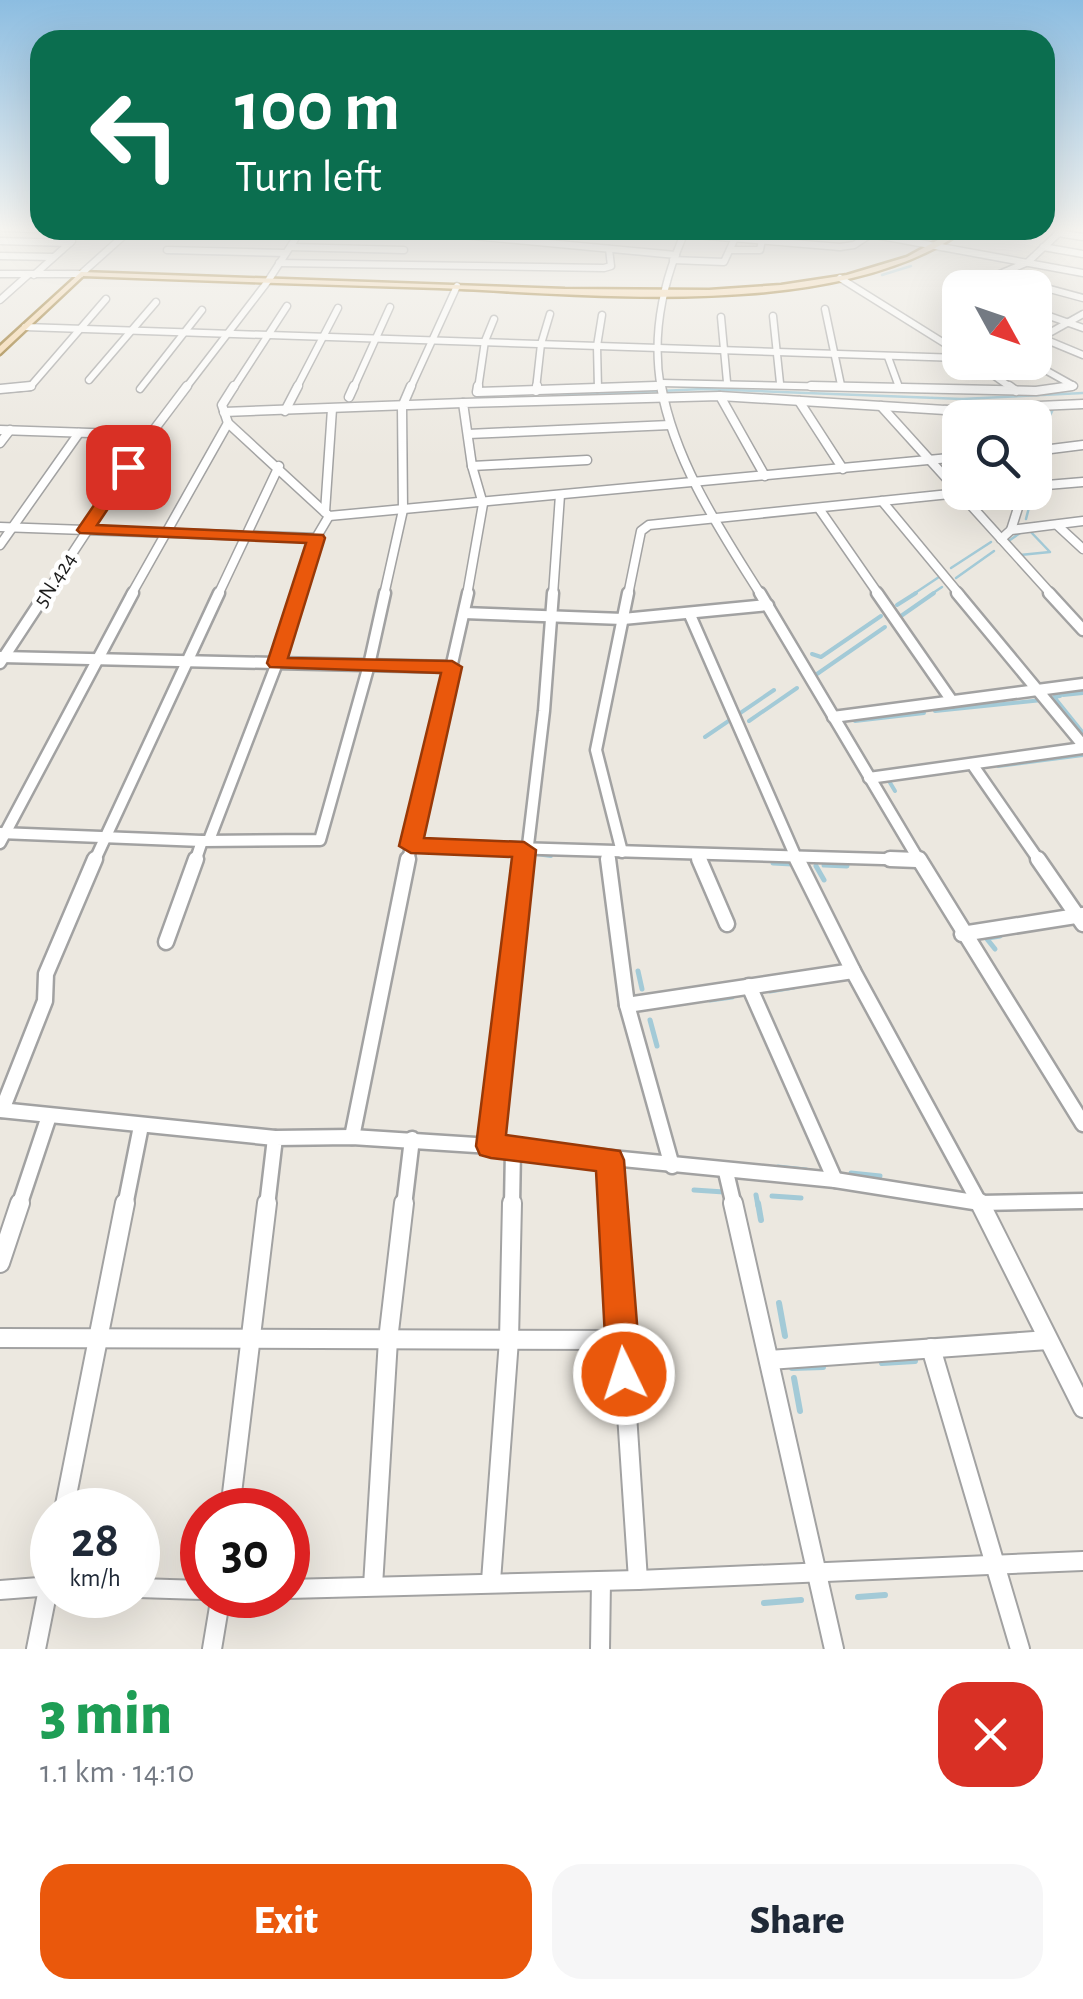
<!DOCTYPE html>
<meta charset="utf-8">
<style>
:root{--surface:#fff;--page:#f6f6f7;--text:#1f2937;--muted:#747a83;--accent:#ea580c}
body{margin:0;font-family:"Alegreya Sans",sans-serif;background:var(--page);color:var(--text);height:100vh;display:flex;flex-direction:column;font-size:38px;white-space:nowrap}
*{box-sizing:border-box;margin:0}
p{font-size:32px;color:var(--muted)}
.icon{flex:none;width:55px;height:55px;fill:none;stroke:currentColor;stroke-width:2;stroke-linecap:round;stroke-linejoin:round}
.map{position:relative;height:1649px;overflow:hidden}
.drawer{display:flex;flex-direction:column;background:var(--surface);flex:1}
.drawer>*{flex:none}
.guide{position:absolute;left:30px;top:30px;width:1025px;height:210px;border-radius:30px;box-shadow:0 10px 40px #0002;background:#0b6e4f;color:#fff;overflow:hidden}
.needle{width:65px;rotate:130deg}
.fabs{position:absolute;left:942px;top:270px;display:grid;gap:20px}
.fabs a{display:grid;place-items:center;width:110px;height:110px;border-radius:20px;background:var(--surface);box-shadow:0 10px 40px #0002;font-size:50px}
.speed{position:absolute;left:30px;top:1488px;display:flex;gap:20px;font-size:50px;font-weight:700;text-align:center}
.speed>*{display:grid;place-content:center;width:130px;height:130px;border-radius:50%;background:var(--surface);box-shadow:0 10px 40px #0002;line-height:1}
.speed small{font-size:25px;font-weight:400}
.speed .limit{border:15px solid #d22;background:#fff;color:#111}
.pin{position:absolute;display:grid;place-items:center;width:85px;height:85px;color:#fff;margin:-42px;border-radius:20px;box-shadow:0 5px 15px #0006}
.me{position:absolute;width:110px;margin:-55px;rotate:356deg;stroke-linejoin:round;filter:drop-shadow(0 0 8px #0008)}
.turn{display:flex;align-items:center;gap:35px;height:210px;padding:0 40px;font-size:45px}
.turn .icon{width:130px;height:130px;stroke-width:2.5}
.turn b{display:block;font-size:70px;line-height:85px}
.round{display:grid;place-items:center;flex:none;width:105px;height:105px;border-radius:30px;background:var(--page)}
.headline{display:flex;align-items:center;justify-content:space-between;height:170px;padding:0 40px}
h1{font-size:60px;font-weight:800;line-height:75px;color:#1e9e55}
.button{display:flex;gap:20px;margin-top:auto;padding:20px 40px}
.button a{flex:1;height:115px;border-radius:30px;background:var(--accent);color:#fff;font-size:40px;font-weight:800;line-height:115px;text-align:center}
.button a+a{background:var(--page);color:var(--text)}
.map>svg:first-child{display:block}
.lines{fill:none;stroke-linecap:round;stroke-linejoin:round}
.stream-far3{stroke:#a3cad7;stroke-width:2.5}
.stream-far2{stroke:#a3cad7;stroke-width:4}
.stream-far1{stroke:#a3cad7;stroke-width:5}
.stream{stroke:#a3cad7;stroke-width:6}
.minor-far4-casing{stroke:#a2a2a2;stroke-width:9}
.minor-far3-casing{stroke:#a2a2a2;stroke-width:11}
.minor-far2-casing{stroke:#a2a2a2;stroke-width:15}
.minor-far1-casing{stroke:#a2a2a2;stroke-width:19}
.minor-casing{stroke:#a2a2a2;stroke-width:22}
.major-casing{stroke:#886009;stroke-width:5}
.minor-far4{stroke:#fff;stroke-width:6}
.minor-far3{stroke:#fff;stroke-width:8}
.minor-far2{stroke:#fff;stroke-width:10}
.minor-far1{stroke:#fff;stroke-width:14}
.minor{stroke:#fff;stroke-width:18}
.major{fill:#f5d09c;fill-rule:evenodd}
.route{fill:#ea580c;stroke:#983908;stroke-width:2.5}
.labels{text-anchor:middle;stroke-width:9;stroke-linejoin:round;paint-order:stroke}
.far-street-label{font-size:22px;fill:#1b1b1b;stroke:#fff}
</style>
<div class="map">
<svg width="1083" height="1649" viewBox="0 0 1083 1649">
<rect width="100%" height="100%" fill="#ece8e0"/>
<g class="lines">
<g class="stream-far3">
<path d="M882 275 911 266"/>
<path d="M553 396 703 389 962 399 1083 393"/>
<path d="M1036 447 1053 409"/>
<path d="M1036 482 1044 454"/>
<path d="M1026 519 1033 492"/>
<path d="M1007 542 1023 531"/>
<path d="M1020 555 1050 552 1029 530"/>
<path d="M951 568 991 542"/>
<path d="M956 578 994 551"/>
<path d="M912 595 939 577"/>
<path d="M930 595 942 587"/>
</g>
<g class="stream-far2">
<path d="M897 605 916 593"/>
<path d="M901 616 934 593"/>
<path d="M812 654 821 657 881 616"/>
<path d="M817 674 885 627"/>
<path d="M1063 695 1083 693"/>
<path d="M1060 696 1054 697 1083 733"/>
<path d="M935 711 1042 700"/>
<path d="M749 721 797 688"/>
<path d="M855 721 924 713"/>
<path d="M705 737 774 690"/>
<path d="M998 766 1083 755"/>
<path d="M889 781 895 791"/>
<path d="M536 854 551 856"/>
</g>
<g class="stream-far1">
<path d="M773 863 792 864"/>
<path d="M824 865 847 866"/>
<path d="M816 866 824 880"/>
<path d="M988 938 1000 936"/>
<path d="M987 939 995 949"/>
<path d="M638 971 642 989"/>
<path d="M770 991 794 987"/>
<path d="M710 1000 732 997"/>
<path d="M650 1020 657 1046"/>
<path d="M778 1167 806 1170"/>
<path d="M851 1173 880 1176"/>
<path d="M694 1190 724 1192"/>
<path d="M756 1195 758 1206"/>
<path d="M772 1196 801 1198"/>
</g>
<g class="stream">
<path d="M758 1203 761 1220"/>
<path d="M779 1303 785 1336"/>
<path d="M882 1363 915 1361"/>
<path d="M792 1368 823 1367"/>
<path d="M794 1378 800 1411"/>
<path d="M858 1597 885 1595"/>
<path d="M764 1603 801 1600"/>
</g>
<g class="minor-far4-casing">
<g id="minor-far4">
<path d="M3 228 40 229"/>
<path d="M78 230 300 233"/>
<path d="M409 230 676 255"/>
<path d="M636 230 840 247 854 245 877 230"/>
<path d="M848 230 1083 273"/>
<path d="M1058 233 1083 237"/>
<path d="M0 241 70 243"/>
<path d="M291 247 404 250"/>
<path d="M1043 247 1083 254"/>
<path d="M167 250 286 253"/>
<path d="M730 250H760L764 230"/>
<path d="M0 256 53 257"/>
<path d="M673 260 724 262 735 238"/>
<path d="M279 263 604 268 611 266 609 249"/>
<path d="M0 274H81L129 231"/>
<path d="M34 275 72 241"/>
<path d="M998 275 1083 298"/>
<path d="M840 278 960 353"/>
<path d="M967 288 1028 262 1064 228"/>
<path d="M0 300 28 275"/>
<path d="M825 309 841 385"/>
<path d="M1035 311 1083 328"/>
<path d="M773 316 780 383"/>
<path d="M721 317 727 382"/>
<path d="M25 327 960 358"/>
<path d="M1042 338 1083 355"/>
<path d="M1035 341 1083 314"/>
<path d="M888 357 899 387"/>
<path d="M975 362 1013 389"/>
<path d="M1031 362 1074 386 1053 389"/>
<path d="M89 380 156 302"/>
<path d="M661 383 928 389"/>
<path d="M4 389 30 387 106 299"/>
<path d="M140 389 202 310"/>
<path d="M185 389 268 281 301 230"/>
<path d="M233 389 287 306"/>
<path d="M296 389 338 308"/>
<path d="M353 389 390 307"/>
<path d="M410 389 457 286"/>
<path d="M478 389 485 341 494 319"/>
<path d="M536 389 541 344 550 314"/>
<path d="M579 389 662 386"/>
<path d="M598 389 597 346 602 315"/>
<path d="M661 389C651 333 663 280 686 230"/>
</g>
</g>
<g class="minor-far3-casing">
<g id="minor-far3">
<path d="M234 386 222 405 228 423 329 516 960 457"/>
<path d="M478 386 477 392 656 386"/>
<path d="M661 386C675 463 720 530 761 595"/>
<path d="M811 386 1036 391 1072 386"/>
<path d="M1009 386 1016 391"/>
<path d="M0 389 31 386"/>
<path d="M536 391 537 386"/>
<path d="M720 396 945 410 1083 404"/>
<path d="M349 397 354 386"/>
<path d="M799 401 843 469"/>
<path d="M881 406 1052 595"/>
<path d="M945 410 960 428"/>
<path d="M285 411 298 386"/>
<path d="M224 412 463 403"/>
<path d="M0 430 150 435"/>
<path d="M468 434 670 425"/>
<path d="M0 443 10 430"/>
<path d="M1035 451 1083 445"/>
<path d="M472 466 587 460"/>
<path d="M1035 486 1083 482"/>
<path d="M882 501 960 595"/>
<path d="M820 510 879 595"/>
<path d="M325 512 332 409"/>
<path d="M1057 525 1083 549"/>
<path d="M0 527 316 538"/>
<path d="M1011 530 1023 492"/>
<path d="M1001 539 1011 530 1083 521"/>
<path d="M0 545 79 433"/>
<path d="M45 595 150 435 187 386"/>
<path d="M131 595 228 423"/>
<path d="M218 595 279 466"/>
<path d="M298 595 316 538 329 516"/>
<path d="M384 595 403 510 402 407 411 386"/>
<path d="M467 595 483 504 472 466 463 403 720 396 765 476"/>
<path d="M553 595 560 495"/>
<path d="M628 595 641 531 649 525 969 492"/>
</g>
</g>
<g class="minor-far2-casing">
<g id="minor-far2">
<path d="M468 593 411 845 917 860"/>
<path d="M760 593 920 862"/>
<path d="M877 593 952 701"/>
<path d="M957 593 1083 745"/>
<path d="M1049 593 1083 630"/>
<path d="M464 613 623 619 768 605"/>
<path d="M690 615 798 862"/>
<path d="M1 657 452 667"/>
<path d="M0 663 46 593"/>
<path d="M833 717 1083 684"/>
<path d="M972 764 1040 862"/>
<path d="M869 778 1083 748"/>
<path d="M0 833 202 841 320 840 369 665 385 593"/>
<path d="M209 840 277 663 299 593"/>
<path d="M0 843 133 593"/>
<path d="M607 852 608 862"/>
<path d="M622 852 596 750 628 593"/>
<path d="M697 855 700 862"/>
<path d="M94 862 219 593"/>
<path d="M195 862 202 841"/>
<path d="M408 862 411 845"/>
<path d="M526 862 544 711 553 593"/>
</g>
</g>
<g class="minor-far1-casing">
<g id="minor-far1">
<path d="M608 859 627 1005 672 1166"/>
<path d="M699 859 727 924"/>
<path d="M797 859 853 971 981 1206"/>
<path d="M890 859 917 860"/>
<path d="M919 859 1083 1124"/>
<path d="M1038 859 1083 924"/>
<path d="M962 934 1083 915"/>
<path d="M166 942 196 859"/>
<path d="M749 986 835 1180"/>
<path d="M627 1005 853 971"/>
<path d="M0 1110 275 1138"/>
<path d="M2 1110 45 1001 46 974 95 859"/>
<path d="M352 1137 408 859"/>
<path d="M491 1146 526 859"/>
<path d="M610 1160 613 1206"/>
<path d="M726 1172 734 1206"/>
<path d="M19 1206 49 1116"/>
<path d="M125 1206 141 1126"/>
<path d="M267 1206 275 1138 352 1137 491 1146 835 1180 980 1203 1083 1201"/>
<path d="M404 1206 412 1139"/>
<path d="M512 1206 513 1149"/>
</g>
</g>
<g class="minor-casing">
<g id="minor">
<path d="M613 1203 638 1580"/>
<path d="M733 1203 834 1649"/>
<path d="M980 1203 1083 1408"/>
<path d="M0 1263 20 1203"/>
<path d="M0 1338 622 1340"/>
<path d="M931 1348 1020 1649"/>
<path d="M769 1360 1048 1340"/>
<path d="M64 1510 125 1203"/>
<path d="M230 1510 267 1203"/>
<path d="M491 1581 509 1340 512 1203"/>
<path d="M373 1586 388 1340 404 1203"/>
<path d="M138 1588 202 1590"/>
<path d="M288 1589 638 1580 1083 1561"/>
<path d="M0 1590 52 1586"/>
<path d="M36 1649 52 1569"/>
<path d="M212 1649 221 1595"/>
<path d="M600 1649 601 1581"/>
</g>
</g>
<g class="major-casing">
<path id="major" d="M956 230H965C834 322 593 294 439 288 320 284 202 281 83 276L0 354V346L81 272 565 289 709 290 781 285 847 275 907 257Z"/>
</g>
<use href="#minor-far4" class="minor-far4"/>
<use href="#minor-far3" class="minor-far3"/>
<use href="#minor-far2" class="minor-far2"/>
<use href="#minor-far1" class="minor-far1"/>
<use href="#minor" class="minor"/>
<use href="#major" class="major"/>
</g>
<linearGradient id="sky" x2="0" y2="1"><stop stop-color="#8cbde1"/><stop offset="0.5" stop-color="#f6f5f1"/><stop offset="1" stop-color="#f6f5f1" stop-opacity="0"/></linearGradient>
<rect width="1083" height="458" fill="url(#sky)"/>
<path class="route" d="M123 463 136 467 97 525 323 535 325 538 288 658 452 661 462 667 424 838 524 842 536 850 506 1135 620 1151 624 1160 641 1374 636 1386 624 1391 612 1386 607 1374 596 1171 491 1158 480 1155 476 1146 512 857 411 853 399 846 441 673 270 667 267 663 306 543 80 533 77 530Z"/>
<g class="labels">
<g class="far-street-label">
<text transform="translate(54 579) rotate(-57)" y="8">5N.424</text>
</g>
</g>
</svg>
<div class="fabs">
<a><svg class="needle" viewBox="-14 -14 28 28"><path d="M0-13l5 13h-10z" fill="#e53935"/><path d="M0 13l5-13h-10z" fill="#747a83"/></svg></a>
<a><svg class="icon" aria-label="search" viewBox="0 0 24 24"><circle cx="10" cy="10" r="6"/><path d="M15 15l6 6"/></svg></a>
</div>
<div class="speed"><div>28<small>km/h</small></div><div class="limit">30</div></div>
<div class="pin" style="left:128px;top:467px;background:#d93025"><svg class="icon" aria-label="arrive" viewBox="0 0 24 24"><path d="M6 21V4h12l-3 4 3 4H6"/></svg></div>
<svg class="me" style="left:624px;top:1374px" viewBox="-20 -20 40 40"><circle r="17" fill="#ea580c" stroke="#fff" stroke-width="3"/><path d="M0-11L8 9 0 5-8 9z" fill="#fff"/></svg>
<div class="guide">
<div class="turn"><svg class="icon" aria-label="left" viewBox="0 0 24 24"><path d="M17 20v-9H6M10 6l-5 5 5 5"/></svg><div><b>100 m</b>Turn left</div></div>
</div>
</div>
<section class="drawer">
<div class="headline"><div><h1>3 min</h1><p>1.1 km · 14:10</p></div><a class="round" style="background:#d93025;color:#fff"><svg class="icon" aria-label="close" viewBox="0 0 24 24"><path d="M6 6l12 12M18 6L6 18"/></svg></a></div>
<div class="button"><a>Exit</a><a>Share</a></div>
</section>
